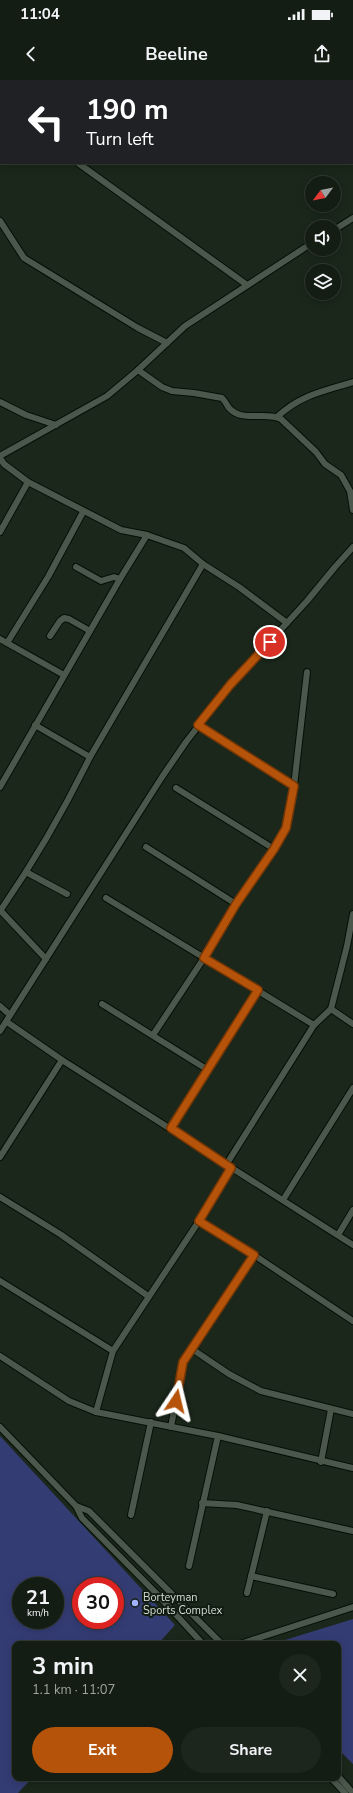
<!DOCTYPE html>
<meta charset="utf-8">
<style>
:root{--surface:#141d14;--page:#1d261d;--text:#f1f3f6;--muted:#9da2a0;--line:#333b34;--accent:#b45309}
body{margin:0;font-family:"Nunito Sans",sans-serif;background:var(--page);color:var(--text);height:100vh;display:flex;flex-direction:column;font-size:15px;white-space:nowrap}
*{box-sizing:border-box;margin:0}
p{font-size:13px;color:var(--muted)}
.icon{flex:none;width:22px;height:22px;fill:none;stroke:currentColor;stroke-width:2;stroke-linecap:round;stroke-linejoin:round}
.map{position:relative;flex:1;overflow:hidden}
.drawer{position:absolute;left:12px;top:1561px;width:329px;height:140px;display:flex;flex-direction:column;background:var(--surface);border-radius:8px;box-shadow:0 2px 10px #0003,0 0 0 1px var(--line)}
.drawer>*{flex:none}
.hud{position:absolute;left:0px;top:0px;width:353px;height:84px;box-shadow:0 2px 10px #0003,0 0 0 1px var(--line);background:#202124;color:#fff;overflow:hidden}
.needle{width:26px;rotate:238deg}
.fabs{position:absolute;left:305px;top:96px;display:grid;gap:8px}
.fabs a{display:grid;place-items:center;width:36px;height:36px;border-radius:50%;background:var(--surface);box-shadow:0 2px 10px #0003,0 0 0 1px var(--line);font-size:20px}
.speed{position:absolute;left:12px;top:1497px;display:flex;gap:8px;font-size:20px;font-weight:700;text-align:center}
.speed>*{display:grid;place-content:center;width:52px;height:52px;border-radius:50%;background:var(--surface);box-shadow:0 2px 10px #0003,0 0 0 1px var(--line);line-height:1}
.speed small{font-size:10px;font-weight:400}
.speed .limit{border:6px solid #d22;background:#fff;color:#111}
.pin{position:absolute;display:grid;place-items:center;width:34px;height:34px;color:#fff;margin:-17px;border:2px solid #fff;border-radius:50%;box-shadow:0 1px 4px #0007}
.me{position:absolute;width:44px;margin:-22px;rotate:10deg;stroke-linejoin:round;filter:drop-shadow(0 0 3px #0008)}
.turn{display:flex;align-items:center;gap:14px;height:84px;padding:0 20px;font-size:18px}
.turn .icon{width:52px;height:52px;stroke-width:2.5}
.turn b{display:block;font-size:28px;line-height:34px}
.round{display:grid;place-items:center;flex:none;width:42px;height:42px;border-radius:21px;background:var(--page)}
.overview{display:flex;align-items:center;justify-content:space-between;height:68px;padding:0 20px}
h1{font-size:24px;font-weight:700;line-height:30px}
.action{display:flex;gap:8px;margin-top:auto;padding:8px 20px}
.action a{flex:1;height:46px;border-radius:24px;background:var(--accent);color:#fff;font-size:16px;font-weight:700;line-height:46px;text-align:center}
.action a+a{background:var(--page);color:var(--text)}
.status{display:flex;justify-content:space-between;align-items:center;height:28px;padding:0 20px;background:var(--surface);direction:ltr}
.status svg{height:11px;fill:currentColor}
header{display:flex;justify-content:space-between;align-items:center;height:52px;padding:0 20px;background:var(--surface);font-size:18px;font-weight:700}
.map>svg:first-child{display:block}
.green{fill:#343c74;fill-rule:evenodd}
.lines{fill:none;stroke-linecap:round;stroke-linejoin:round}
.minor-casing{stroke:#060f06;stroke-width:8}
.minor{stroke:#4a574a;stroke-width:6}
.route-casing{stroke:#753606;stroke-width:10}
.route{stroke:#b45309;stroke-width:7}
.poi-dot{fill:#a2b2fd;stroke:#121d12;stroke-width:1.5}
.labels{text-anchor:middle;stroke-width:4;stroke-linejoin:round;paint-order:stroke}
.poi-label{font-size:11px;fill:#d5dcd5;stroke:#121d12;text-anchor:start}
</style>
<div class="status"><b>11:04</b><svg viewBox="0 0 49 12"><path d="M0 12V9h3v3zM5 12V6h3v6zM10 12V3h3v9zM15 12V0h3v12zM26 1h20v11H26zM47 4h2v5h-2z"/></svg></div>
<header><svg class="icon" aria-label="back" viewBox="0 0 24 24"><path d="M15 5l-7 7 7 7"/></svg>Beeline<svg class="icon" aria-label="share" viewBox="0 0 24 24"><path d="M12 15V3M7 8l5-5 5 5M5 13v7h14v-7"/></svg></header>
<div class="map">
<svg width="353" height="1713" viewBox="0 0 353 1713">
<rect width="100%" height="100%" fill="#1b271b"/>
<g class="green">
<path d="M0 1356 175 1545 158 1564H15V1698H32L18 1713H0ZM21 1506H55V1540H21ZM81 1506H115V1540H81Z"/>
<path d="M353 1539V1684L338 1669V1564H272Z"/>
</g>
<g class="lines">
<g class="minor-casing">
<g id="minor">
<path d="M0 26 1 27"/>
<path d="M78 83 247 205"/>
<path d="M0 141 24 178 138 248 167 263"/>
<path d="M334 150 353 138"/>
<path d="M138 290 162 307 172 311 194 313 222 318C225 321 227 325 229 328 242 343 266 331 281 339L316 372 325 384 341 395 350 411 353 430"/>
<path d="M0 322 26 335 56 345"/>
<path d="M277 337C300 315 324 311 353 302"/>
<path d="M0 376 107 316 138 290 185 246 312 163"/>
<path d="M0 378 4 384 28 402 121 450 147 455 184 468 203 484 239 507 287 543"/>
<path d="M0 452 28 402"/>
<path d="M76 487 101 501 114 497 120 499"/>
<path d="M50 556 60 541 64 538 69 539 90 551"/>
<path d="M0 559 64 595"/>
<path d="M7 563 48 497 83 432"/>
<path d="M35 645 90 677"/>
<path d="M199 645 294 706"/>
<path d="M0 707 120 499 147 455"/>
<path d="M176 708 274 769"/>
<path d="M146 767 236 824"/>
<path d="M26 792 67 814"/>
<path d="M106 818 314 945"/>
<path d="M0 830 46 879"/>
<path d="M0 831C34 782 64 730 90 677L203 484"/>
<path d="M102 924 208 990"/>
<path d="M0 926 10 935"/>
<path d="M331 929 353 944"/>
<path d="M7 942 62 980 353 1165"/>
<path d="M0 951 162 697 186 662 230 605 307 521 335 487 353 467"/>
<path d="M153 955 204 878 236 824 274 769 286 748 294 706 307 592"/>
<path d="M171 1048 257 910"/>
<path d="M0 1077 62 980"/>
<path d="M226 1085 314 945 331 929 347 866 353 834"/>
<path d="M0 1117 60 1154 148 1216"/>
<path d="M283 1120 353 1008"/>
<path d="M199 1141 254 1175 353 1241"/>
<path d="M338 1155 353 1130"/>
<path d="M254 1175 192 1269 229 1294 261 1311 353 1334"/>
<path d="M0 1201 113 1271"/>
<path d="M0 1276 69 1321 96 1332 218 1356 353 1388"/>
<path d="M96 1332 113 1271 199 1141 231 1088"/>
<path d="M0 1347 76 1426 82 1438 155 1512 203 1564"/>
<path d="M171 1347 183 1282 192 1269"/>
<path d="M321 1382 331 1329"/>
<path d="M202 1423 237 1425 353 1451"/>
<path d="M76 1426 89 1431 222 1564"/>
<path d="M131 1435 151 1342"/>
<path d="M189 1486 218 1356"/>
<path d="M251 1496 333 1514"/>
<path d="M247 1513 267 1431"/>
<path d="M240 1564 353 1527"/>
<path d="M338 1696 353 1713"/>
<path d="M331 1698 345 1713"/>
</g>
</g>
<use href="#minor" class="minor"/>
</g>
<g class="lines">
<g class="route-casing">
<path id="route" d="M176 1321 183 1282 254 1175 199 1141 231 1088 171 1048 258 910 204 878 236 824 274 769 286 748 294 706 198 645 230 605 270 562"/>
</g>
<use href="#route" class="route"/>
</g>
<circle class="poi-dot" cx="135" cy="1523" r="4"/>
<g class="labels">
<g class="poi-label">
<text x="143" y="1521">Borteyman<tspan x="143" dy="13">Sports Complex</tspan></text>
</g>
</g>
</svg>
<div class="fabs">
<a><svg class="needle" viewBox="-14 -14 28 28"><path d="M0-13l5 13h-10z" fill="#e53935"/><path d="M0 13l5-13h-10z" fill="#9da2a0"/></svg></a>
<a><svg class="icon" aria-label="sound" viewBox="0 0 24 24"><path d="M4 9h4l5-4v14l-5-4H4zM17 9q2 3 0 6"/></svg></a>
<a><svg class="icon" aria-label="layers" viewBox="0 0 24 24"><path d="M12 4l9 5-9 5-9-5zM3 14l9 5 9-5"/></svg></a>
</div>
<div class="speed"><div>21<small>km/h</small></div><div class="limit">30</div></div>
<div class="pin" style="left:270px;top:562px;background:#d93025"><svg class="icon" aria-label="arrive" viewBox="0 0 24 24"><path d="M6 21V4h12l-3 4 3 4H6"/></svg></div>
<svg class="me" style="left:176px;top:1321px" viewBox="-20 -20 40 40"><path d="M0-17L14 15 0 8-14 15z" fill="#b45309" stroke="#fff" stroke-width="4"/></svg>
<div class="hud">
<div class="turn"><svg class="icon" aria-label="left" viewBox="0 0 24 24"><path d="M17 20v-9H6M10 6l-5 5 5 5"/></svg><div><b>190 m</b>Turn left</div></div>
</div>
<section class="drawer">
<div class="overview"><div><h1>3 min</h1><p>1.1 km · 11:07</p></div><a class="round"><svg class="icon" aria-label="close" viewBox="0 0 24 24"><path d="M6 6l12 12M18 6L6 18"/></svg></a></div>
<div class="action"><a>Exit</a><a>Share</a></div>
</section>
</div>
